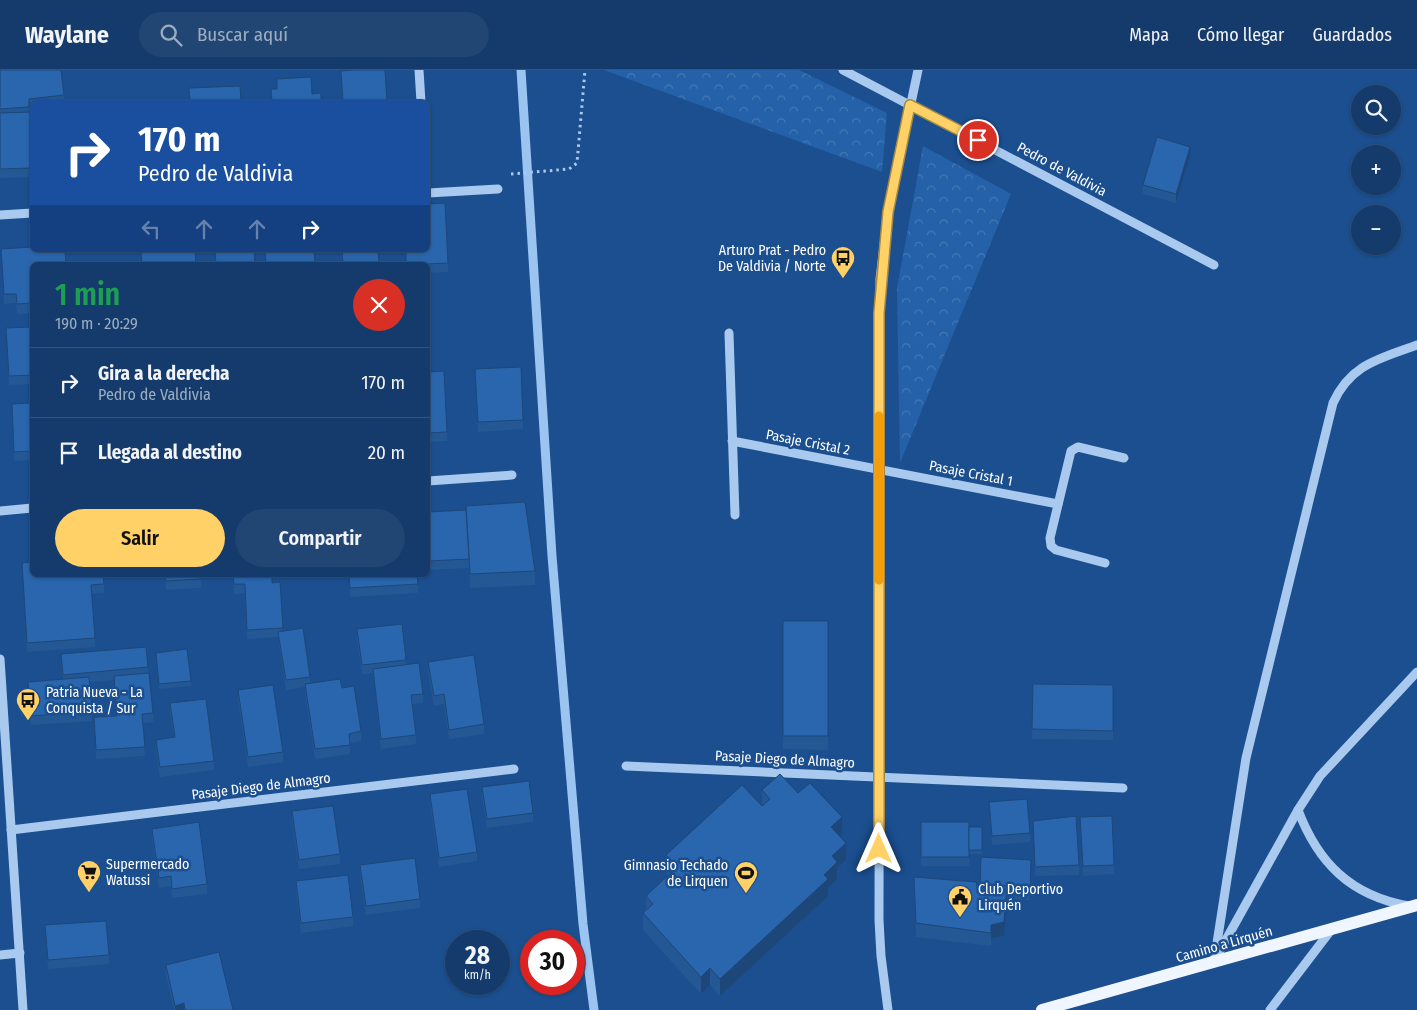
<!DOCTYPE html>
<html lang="es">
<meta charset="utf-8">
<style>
:root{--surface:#143b6b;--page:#214673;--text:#f1f3f6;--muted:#9dadc1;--line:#33557e;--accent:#ffd166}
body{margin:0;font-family:"Fira Sans Condensed",sans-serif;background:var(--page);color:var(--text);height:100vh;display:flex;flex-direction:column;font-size:19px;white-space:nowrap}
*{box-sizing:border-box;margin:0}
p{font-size:16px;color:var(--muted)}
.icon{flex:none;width:28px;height:28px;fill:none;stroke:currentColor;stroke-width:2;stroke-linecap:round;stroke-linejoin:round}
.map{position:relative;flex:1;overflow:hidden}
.sheet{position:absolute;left:30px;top:192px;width:400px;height:315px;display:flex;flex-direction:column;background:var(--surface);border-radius:8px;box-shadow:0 1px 4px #0004,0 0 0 1px var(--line)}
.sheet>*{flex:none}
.guide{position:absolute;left:30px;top:30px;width:400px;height:152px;border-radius:8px;box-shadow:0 1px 4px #0004,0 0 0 1px var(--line);background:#1a4fa0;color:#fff;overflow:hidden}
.tools{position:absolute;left:1351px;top:15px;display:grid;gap:10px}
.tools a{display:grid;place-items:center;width:50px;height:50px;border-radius:50%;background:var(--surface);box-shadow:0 1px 4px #0004,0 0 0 1px var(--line);font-size:25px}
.speed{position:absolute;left:445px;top:860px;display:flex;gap:10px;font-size:25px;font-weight:700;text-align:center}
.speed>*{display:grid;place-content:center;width:65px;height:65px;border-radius:50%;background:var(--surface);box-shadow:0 1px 4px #0004,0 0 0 1px var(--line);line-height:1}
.speed small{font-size:12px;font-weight:400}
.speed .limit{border:8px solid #d22;background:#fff;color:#111}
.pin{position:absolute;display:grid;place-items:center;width:42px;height:42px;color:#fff;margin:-21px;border:2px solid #fff;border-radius:50%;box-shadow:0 1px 5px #0007}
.me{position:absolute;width:55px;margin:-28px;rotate:0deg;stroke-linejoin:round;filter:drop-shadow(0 0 4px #0008)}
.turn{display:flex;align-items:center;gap:18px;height:105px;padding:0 25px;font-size:22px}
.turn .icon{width:65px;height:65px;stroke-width:2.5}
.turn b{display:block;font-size:35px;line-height:42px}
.lanes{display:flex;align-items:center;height:48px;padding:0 25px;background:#0003;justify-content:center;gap:25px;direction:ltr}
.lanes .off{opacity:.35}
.round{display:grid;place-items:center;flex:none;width:52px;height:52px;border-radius:26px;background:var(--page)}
.headline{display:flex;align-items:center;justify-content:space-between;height:85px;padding:0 25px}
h1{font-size:30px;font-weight:600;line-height:38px;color:#1e9e55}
.primary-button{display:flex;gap:10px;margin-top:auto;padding:10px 25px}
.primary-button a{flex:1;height:58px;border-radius:30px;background:var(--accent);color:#111;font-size:20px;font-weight:600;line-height:58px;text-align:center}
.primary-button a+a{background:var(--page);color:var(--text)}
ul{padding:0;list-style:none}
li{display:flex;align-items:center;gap:15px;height:70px;padding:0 25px;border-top:1px solid var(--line)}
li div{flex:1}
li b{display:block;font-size:19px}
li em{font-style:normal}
header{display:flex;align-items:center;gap:30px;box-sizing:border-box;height:70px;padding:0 25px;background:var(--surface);border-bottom:1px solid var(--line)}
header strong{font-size:24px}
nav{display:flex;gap:28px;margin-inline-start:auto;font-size:18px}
.search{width:350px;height:45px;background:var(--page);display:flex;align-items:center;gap:12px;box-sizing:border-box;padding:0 18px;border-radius:28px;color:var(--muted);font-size:19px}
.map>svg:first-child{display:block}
.park{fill:url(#park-crowns)}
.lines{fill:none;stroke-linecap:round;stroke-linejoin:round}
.stream{stroke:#9cc4f0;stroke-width:9}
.path{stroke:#a9c9ee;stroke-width:3;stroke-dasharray:2.5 4;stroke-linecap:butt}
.minor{stroke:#a9c9ee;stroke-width:9}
.major{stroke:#f0f6ff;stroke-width:12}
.wall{fill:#245895}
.shaded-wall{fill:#1d4779}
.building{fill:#2a66ad;stroke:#1d4779}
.route-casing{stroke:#a68842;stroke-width:12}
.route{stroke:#ffd166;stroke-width:9}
.slow{stroke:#f59e0b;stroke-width:9}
.labels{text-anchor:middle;stroke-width:5;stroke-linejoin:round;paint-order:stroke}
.street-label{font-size:14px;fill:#fff;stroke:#1b4f8f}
.poi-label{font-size:14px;fill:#fff;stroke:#1b4f8f;text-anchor:start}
</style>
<header>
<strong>Waylane</strong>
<div class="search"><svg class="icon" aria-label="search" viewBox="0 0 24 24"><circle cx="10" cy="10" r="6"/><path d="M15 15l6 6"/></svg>Buscar aquí</div>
<nav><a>Mapa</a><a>Cómo llegar</a><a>Guardados</a></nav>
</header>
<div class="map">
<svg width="1417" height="940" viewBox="0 0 1417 940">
<defs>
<pattern id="park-crowns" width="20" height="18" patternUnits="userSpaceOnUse" patternTransform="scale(1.25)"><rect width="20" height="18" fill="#2461a8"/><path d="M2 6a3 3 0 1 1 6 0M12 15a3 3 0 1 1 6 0" fill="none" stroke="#4579b5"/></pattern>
</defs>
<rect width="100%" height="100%" fill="#1b4f8f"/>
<g class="park">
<path d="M604 0H799L887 43 882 102Z"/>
<path d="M923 76 1011 124 900 393 897 218Z"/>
</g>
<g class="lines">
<path class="stream" d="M521 0 552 486 583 854 594 940"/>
<path class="path" d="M511 104 569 99 577 93 585 0"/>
<g class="minor">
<path d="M419 0 421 32"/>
<path d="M843 0 1214 195"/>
<path d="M428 123 498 119"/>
<path d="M0 145 32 143"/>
<path d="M729 263 735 445"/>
<path d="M732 371 1058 434"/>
<path d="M428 411 512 405"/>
<path d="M0 441 32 438"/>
<path d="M1105 493 1056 480 1051 476 1050 468 1071 381 1078 377 1124 388"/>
<path d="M0 589 23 940"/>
<path d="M626 696 1123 718"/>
<path d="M1298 740C1318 793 1351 826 1409 836"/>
<path d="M11 760 514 699"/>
<path d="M0 885 20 883"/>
<path d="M1217 886 1298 740 1320 706 1417 602"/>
<path d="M1214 892 1246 688 1333 333C1351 294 1379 289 1417 275"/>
<path d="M888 940 881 886 879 850 880 209 888 142 918 0"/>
<path d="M1270 940 1331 860"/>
</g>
<path class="major" d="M1042 940 1417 835"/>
</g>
<g class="wall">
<path d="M0 0 64 25V32H32V38H29V42H32V107L0 108Z"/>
<path d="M1190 86 1176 133 1143 124V115Z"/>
<path d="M1 179 32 195V243L17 244 16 233 4 234Z"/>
<path d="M341 180H378L379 195H342Z"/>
<path d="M405 180H428L448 193V202L428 203V195H406Z"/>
<path d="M32 257V314L9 315 6 258Z"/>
<path d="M475 299 523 350V359L478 362Z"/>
<path d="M428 302 447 362V371L428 372Z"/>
<path d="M32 333V390L14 391 12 334Z"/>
<path d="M428 442 535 501V515L470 518 469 496V498L429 500 428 482Z"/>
<path d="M22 493 104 514V523L91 524 95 577 27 582Z"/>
<path d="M165 505H201V518L166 520Z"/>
<path d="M233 505H272V513L280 512 283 561 310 607V613L342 618 361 661V671L350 673V684L315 689 305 623V617L286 620 278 567 247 569 245 523 234 524Z"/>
<path d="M349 505H417L418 523 350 527Z"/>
<path d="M783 551H828V680L783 679Z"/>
<path d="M357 559 406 590V595L423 624V633L412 634 416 665V674L381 679 373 603 362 604 357 569Z"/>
<path d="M156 583 191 611V616L159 619Z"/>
<path d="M61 584 148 597 153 643V652L143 653 145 686 96 689 94 647 116 646 114 610 90 612 92 651 31 655 28 621V612L63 609Z"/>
<path d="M428 592 484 654V664L449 669 444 634 434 636 428 601Z"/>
<path d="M1033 614 1113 615V670L1032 669Z"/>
<path d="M238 620 283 682V692L248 697 238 629Z"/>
<path d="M170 633 214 691V700L160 707 156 679V670L174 668 170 642Z"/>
<path d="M482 717 533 743V752L487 758 482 727Z"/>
<path d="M762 720 798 723 842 765 840 766 846 790 837 798V809L828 818V826L720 926 710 915 701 924 643 860V843L646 840V826L668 805 666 803V785L762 736Z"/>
<path d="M430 724 477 782V791L439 797 430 733Z"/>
<path d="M989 732 1030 763V772L992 775Z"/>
<path d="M292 741 340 784V794L299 799 292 751Z"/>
<path d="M1080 747 1114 795V804L1083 806Z"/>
<path d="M1033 751 1079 795V805L1035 806Z"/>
<path d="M921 752 969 757H982V784H969V796H921Z"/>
<path d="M152 759 207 814V824L172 828 171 816 159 818 152 768Z"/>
<path d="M360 795 420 829V838L366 845 360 805Z"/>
<path d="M1031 799 1030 830 1007 829 1004 866 991 868V876L916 867 914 807 980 816Z"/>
<path d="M296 811 353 847V856L301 863 296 821Z"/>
<path d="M45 855 109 885V894L48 899Z"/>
<path d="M166 895 233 940H174L166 904Z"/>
</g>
<g class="shaded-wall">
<path d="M1190 77V86L1176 133V124Z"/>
<path d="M842 747V765L831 774V757Z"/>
<path d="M846 773V790L837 798V809L828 818V826L720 926V909L824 805 832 786Z"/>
<path d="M1007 816V830L1004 866 991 868V855Z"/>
<path d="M710 898V915L701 924V907Z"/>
<path d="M184 933V940H175V936Z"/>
</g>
<g class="building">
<path d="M0 0H61L64 25 29 29V37L0 39Z"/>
<path d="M354 0H385L387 32H343L341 1Z"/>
<path d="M311 7 312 24 321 23V32H272L271 19H277V9Z"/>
<path d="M240 16 241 32H164L190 31 189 18Z"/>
<path d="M32 42V98L0 99V43Z"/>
<path d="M1157 67 1190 77 1176 124 1143 115Z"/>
<path d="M445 133 448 193 406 195V180H428V134Z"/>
<path d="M32 177V180H65L66 195H32V233L17 234 16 224H4L1 179Z"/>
<path d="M141 180H195L196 195H142Z"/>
<path d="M215 180H254L255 195H216Z"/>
<path d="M265 180H314L315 195H266Z"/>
<path d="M342 180H378L379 194 343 195Z"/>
<path d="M32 257V305L9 306 6 258Z"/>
<path d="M521 297 523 350 478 352 475 299Z"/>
<path d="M444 301 447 362 428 363V302Z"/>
<path d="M32 333V381L14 382 12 334Z"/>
<path d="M525 432 535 501 470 504 466 436Z"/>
<path d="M466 440 469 489 429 491 428 473V442Z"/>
<path d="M32 492V505H103L104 514 91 515 95 568 27 573 22 493Z"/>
<path d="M165 505H201V509L166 511Z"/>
<path d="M233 505H272V513L280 512 283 558 247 560 245 514H234Z"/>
<path d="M349 505H417L418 514 350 518Z"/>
<rect x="783" y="551" width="45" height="115"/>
<path d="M402 554 406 590 362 595 357 559Z"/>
<path d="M303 558 310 607 286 610 278 562Z"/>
<path d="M146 577 148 597 63 605 61 584Z"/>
<path d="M187 579 191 611 159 614 156 583Z"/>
<path d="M474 585 484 654 449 660 444 624 434 626 428 592Z"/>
<path d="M419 593 423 624 411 625 416 665 381 669 373 599Z"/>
<path d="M149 603 153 643 142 644 145 677 96 680 94 647 117 646 114 606Z"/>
<path d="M89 607 92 641 31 646 28 612Z"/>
<path d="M340 609 342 618 354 616 361 661 349 664 350 675 315 679 305 614Z"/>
<path d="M1033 614 1113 615V661L1032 659Z"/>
<path d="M273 615 283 682 248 687 238 620Z"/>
<path d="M206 629 214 691 160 697 156 670 175 667 170 633Z"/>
<path d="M780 704 798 723 810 713 842 747 831 757 846 773 832 786 837 792 824 805 828 809 720 909 710 898 701 907 643 843 653 834 646 826 677 797 666 785 742 715 762 736 770 729 762 720Z"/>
<path d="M529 711 533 743 487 749 482 717Z"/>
<path d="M467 719 477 782 439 788 430 724Z"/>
<path d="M1027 729 1030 763 992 766 989 732Z"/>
<path d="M333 736 340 784 299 790 292 741Z"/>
<path d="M1076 746 1079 795 1035 797 1033 751Z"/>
<path d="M1112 746 1114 795 1083 796 1080 747Z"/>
<path d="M199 752 207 814 172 819 171 806 159 808 152 759Z"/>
<rect x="921" y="752" width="48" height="35"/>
<rect x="969" y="757" width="13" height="23"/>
<path d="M981 787 1031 790 1030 821 1007 820V816H980Z"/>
<path d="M415 788 420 829 366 836 360 795Z"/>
<path d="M348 805 353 847 301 853 296 811Z"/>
<path d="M914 807 976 812 977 816H1007L1004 852 991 855V863L916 853Z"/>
<path d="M106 851 109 885 48 890 45 855Z"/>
<path d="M219 882 233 940H185L184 933 175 936 166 895Z"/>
</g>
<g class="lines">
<g class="route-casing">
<path id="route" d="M879 779V243L888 142 910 35 978 70"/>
</g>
<use href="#route" class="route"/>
<path class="slow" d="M879 346V510"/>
</g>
<defs>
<g id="bus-pin" transform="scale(1.25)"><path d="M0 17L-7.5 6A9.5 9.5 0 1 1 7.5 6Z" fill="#ffd166" stroke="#1b4f8f"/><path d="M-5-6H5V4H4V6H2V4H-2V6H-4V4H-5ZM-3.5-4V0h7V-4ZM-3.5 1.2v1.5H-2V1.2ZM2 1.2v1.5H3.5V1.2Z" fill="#111"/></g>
<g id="supermarket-pin" transform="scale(1.25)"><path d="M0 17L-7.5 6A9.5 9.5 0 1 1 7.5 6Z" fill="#ffd166" stroke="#1b4f8f"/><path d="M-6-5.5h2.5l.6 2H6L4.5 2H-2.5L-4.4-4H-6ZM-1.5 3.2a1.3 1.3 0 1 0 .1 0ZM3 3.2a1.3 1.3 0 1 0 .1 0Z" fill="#111"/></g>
<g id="stadium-pin" transform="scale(1.25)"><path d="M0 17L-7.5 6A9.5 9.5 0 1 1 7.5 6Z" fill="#ffd166" stroke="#1b4f8f"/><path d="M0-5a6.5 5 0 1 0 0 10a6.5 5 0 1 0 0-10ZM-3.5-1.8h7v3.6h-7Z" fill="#111"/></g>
<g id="civic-pin" transform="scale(1.25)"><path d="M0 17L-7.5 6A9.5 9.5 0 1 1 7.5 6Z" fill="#ffd166" stroke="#1b4f8f"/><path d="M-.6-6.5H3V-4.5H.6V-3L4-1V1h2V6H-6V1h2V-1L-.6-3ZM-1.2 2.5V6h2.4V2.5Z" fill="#111"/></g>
</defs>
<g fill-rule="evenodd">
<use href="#bus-pin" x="843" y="188"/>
<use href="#bus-pin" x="28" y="630"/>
<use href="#supermarket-pin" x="89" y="802"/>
<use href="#stadium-pin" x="746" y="803"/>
<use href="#civic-pin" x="960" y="827"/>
</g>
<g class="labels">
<g class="street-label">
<text transform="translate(1062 99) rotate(28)" y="5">Pedro de Valdivia</text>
<text transform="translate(808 372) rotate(11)" y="5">Pasaje Cristal 2</text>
<text transform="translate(971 403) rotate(11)" y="5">Pasaje Cristal 1</text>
<text transform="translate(785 689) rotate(3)" y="5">Pasaje Diego de Almagro</text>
<text transform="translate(261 716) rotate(-7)" y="5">Pasaje Diego de Almagro</text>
<text transform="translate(1224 874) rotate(-16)" y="5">Camino a Lirquén</text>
</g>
<g class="poi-label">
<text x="826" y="185" text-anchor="end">Arturo Prat - Pedro<tspan x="826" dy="16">De Valdivia / Norte</tspan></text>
<text x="46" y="627">Patria Nueva - La<tspan x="46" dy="16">Conquista / Sur</tspan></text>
<text x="106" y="799">Supermercado<tspan x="106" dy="16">Watussi</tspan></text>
<text x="728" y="800" text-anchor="end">Gimnasio Techado<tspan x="728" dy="16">de Lirquen</tspan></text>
<text x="978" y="824">Club Deportivo<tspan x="978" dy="16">Lirquén</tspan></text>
</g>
</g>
</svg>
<div class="tools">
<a><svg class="icon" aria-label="search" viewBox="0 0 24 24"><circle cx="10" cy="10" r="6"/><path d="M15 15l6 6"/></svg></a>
<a>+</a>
<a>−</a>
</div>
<div class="speed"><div>28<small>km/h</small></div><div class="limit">30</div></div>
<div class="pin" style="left:978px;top:70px;background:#d93025"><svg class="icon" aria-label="arrive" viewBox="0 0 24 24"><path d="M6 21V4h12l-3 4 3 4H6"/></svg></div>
<svg class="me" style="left:879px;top:779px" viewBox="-20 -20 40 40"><path d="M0-17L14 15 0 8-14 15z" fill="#ffd166" stroke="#fff" stroke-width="4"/></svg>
<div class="guide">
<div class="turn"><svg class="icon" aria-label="right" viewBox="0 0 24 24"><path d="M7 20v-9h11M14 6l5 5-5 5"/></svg><div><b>170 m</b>Pedro de Valdivia</div></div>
<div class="lanes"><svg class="icon off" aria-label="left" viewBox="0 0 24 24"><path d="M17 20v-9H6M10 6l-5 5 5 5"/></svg><svg class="icon off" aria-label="ahead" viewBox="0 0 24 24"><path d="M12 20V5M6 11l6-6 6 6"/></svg><svg class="icon off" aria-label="ahead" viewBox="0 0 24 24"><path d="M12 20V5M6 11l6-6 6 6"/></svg><svg class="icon" aria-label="right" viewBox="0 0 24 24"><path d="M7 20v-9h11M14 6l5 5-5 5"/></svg></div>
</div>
<section class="sheet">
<div class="headline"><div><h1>1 min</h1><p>190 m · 20:29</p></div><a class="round" style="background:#d93025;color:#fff"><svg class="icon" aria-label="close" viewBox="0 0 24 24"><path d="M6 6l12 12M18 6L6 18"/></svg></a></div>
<ul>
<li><svg class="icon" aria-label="right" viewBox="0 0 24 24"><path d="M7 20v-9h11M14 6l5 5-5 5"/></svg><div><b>Gira a la derecha</b><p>Pedro de Valdivia</p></div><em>170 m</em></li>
<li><svg class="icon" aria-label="arrive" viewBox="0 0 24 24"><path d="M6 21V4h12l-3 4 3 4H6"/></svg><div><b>Llegada al destino</b></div><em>20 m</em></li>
</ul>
<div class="primary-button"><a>Salir</a><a>Compartir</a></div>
</section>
</div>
